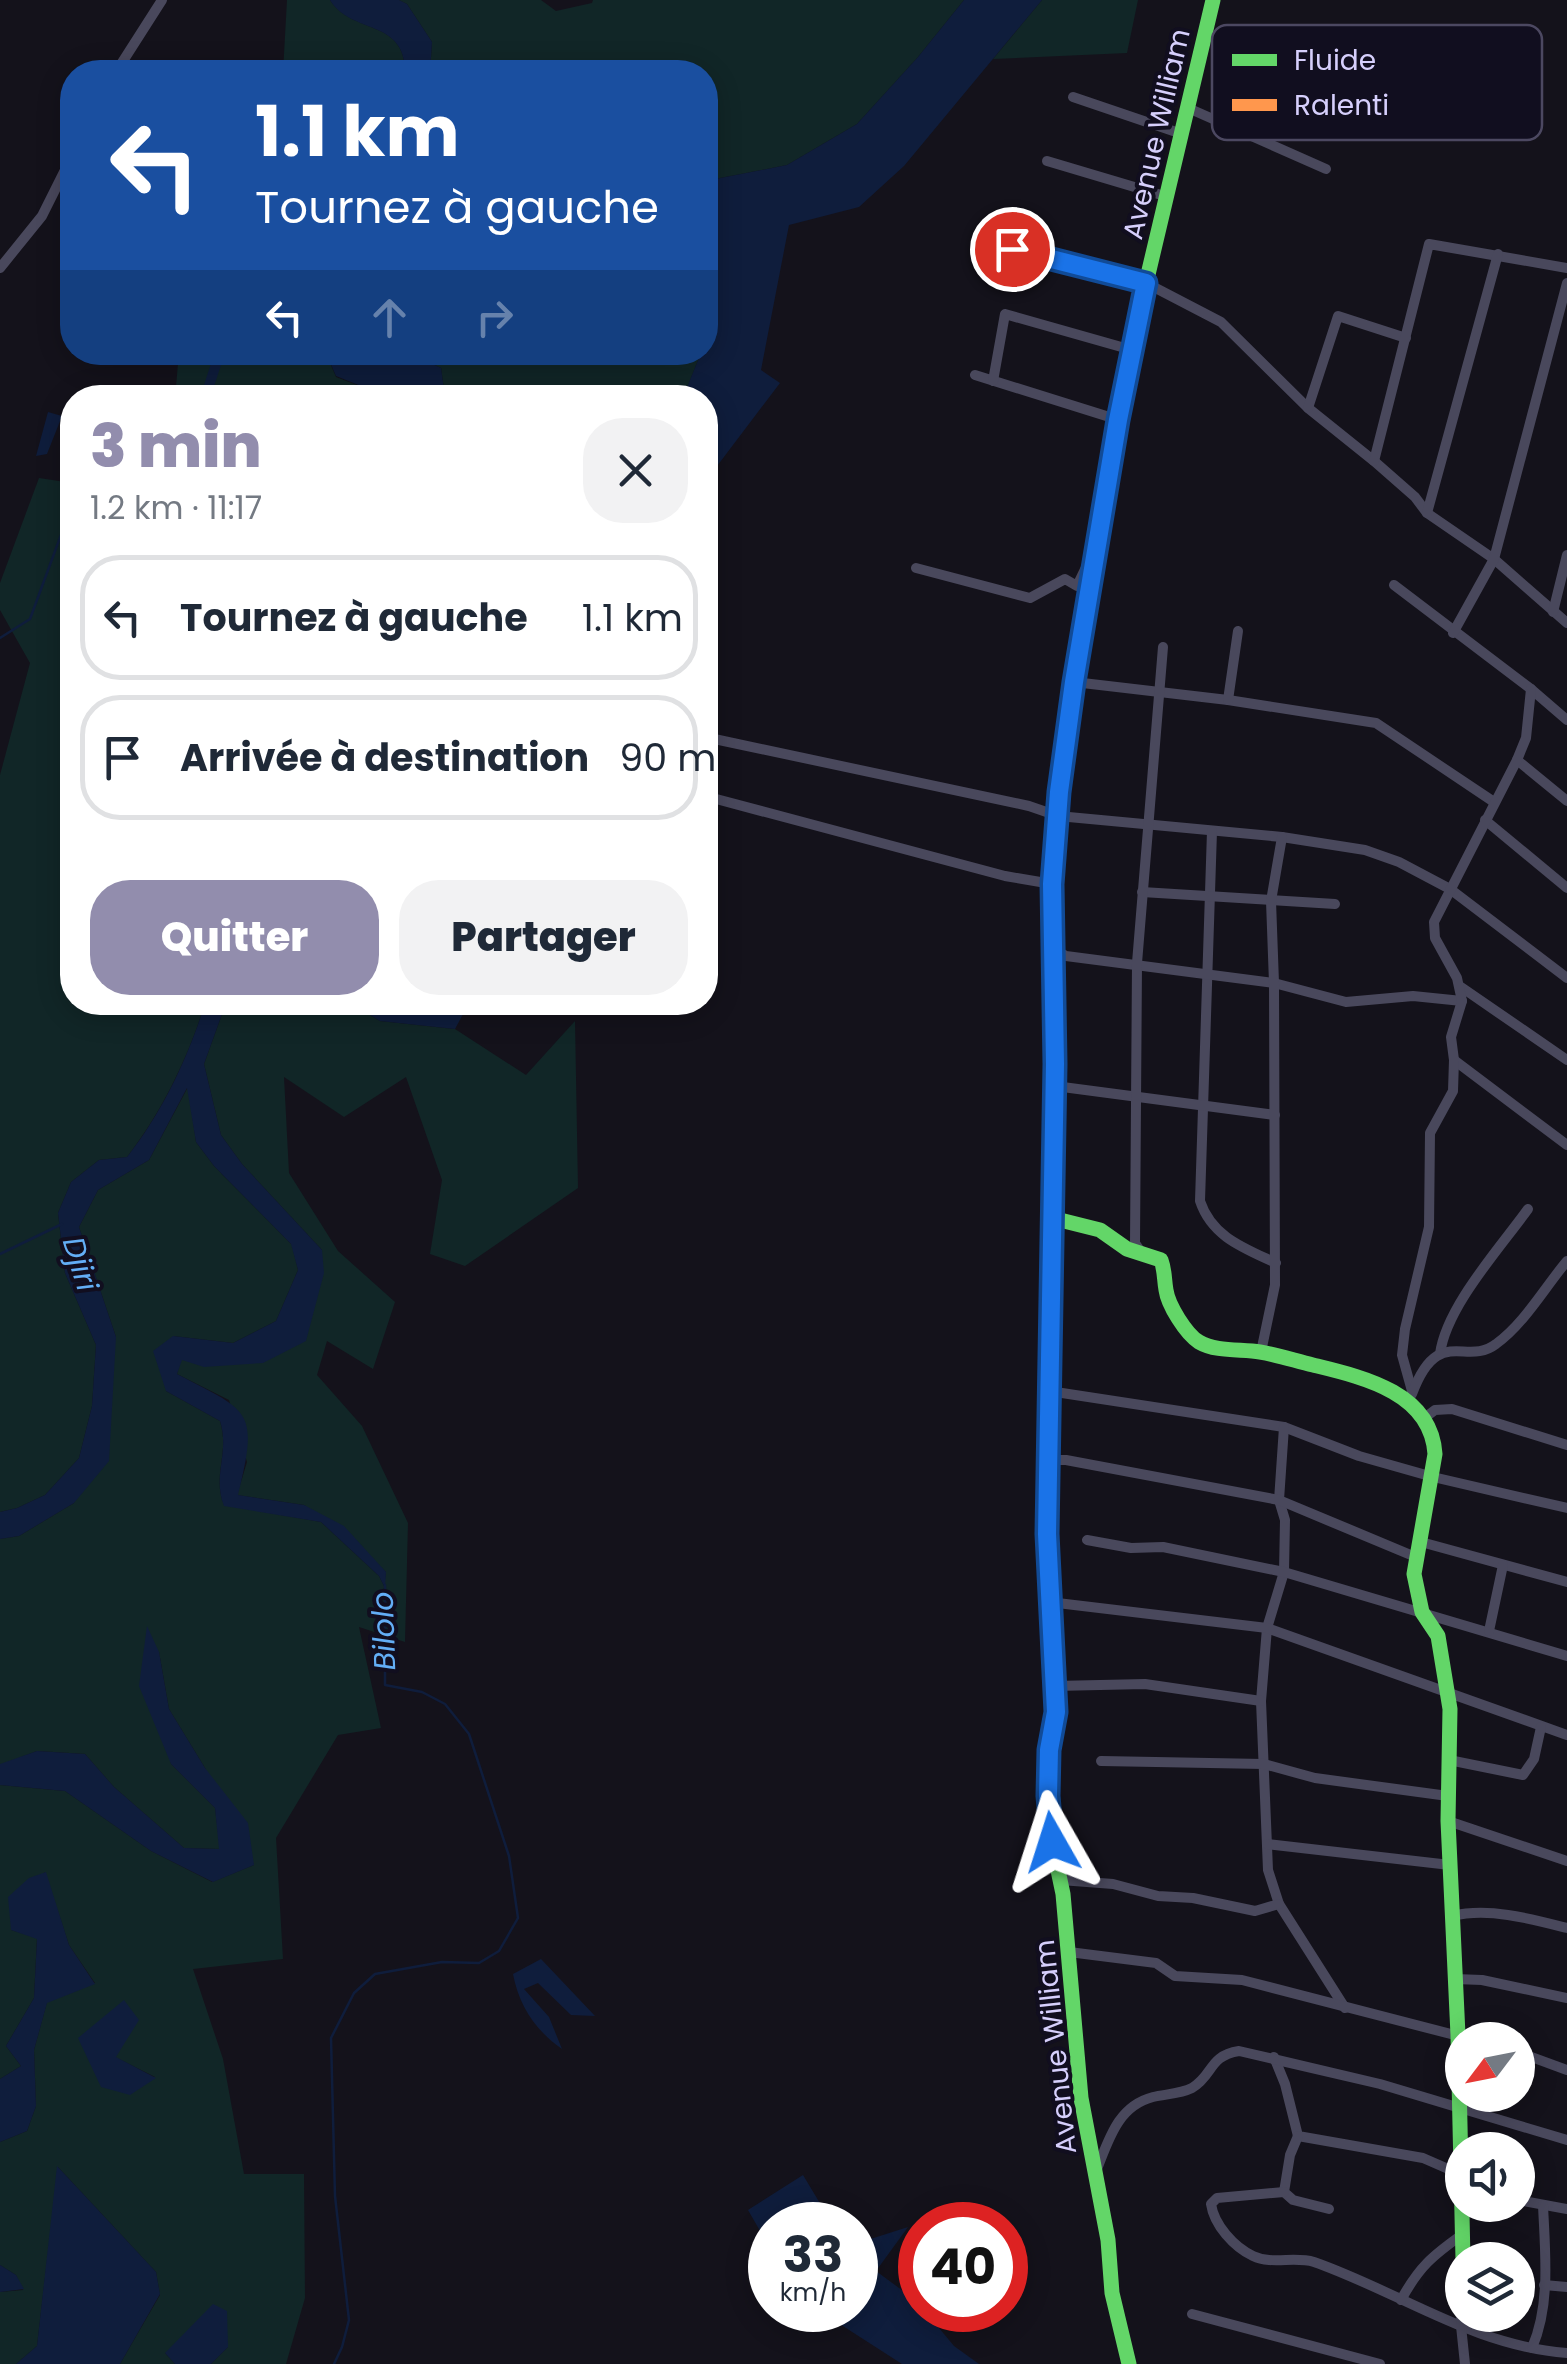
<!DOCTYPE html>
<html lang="fr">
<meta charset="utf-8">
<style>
:root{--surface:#fff;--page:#f2f2f3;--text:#1f2937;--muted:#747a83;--line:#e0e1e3;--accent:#928dad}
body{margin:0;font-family:Poppins,sans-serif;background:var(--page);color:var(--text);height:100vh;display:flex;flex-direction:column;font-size:38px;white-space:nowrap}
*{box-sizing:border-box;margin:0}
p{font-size:32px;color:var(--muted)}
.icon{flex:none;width:55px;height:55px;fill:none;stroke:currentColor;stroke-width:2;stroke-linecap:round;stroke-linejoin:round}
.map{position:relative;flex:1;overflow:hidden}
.details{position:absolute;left:60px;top:385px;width:658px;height:630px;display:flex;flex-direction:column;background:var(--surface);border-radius:40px;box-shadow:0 5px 25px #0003}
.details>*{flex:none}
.top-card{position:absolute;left:60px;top:60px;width:658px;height:305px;border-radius:40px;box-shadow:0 5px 25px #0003;background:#1a4fa0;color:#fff;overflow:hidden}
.needle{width:65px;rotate:238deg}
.tools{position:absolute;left:1445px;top:2022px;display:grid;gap:20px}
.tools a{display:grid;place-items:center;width:90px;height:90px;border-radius:50%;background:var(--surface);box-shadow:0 5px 25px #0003;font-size:50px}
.speed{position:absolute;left:748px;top:2202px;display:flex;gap:20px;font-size:50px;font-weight:700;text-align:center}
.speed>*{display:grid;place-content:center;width:130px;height:130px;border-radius:50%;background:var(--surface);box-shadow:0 5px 25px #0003;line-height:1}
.speed small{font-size:25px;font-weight:400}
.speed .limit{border:15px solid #d22;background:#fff;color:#111}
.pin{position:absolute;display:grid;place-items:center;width:85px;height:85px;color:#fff;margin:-42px;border:5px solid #fff;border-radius:50%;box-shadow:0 2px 10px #0007}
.me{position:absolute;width:110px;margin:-55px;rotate:354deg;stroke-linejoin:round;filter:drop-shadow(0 0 8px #0008)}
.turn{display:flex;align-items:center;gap:35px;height:210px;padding:0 30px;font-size:45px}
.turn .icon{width:130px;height:130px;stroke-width:2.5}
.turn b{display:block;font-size:70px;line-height:85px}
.lanes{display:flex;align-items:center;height:95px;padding:0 30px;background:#0003;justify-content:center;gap:50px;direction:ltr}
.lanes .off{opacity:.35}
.round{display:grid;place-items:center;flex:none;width:105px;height:105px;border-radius:40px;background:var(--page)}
.summary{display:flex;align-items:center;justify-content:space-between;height:170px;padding:0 30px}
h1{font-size:60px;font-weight:800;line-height:75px;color:var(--accent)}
.action{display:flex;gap:20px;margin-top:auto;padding:20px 30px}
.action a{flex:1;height:115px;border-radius:40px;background:var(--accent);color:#fff;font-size:40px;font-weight:800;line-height:115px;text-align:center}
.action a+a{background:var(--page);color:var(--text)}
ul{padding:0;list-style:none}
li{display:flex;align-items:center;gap:30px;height:125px;margin:0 20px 15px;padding:0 10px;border:5px solid var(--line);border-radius:40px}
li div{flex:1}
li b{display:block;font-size:38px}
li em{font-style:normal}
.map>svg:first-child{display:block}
.green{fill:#112627;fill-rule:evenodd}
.water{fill:#0f1d3c}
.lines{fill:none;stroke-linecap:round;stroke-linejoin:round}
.stream{stroke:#0f1d3c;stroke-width:2.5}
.canal{stroke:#0f1d3c;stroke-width:10}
.street{stroke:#49485c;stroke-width:10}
.fast{stroke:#63d668;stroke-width:15}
.slow{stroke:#ff974d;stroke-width:15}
.route-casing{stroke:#114b97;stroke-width:25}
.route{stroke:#1a73e8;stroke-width:18}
.labels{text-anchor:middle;stroke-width:8;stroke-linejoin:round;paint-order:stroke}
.street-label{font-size:28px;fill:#d6cffc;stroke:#110e1f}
.water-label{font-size:30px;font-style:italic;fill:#63aef6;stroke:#110e1f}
.key{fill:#110e1f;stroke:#4c4861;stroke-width:2.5}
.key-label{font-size:28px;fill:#d6cffc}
</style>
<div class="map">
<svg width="1567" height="2364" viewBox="0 0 1567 2364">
<rect width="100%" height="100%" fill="#14121b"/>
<g class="green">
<path d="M287 0H330C352 35 405 18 405 72H283Z"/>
<path d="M399 0H541L556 11 592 3 593 0H964L918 57 857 124 787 165 705 181V72H430L432 42 407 4Z"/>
<path d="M1042 0H1138L1127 53 993 59Z"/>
<path d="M179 352 326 353 336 377 388 397 175 398Z"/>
<path d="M409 353H701L683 398H522L509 393 507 397H445L441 368Z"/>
<path d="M39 478 72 483V1002L205 1003C189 1056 162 1112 127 1157L99 1160 71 1182 58 1213 65 1273 96 1345 92 1406 79 1458 45 1495 17 1508 0 1512V775L30 663 0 610V583Z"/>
<path d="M226 1003H350L380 1021 455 1029 526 1075 575 1021 578 1188 465 1266 430 1254 442 1180 406 1077 344 1117 284 1077 289 1173 338 1251 395 1302 373 1369 327 1341 317 1375 362 1426 408 1523 405 1642 359 1627 381 1728 338 1735 276 1838 283 1959 193 1969 223 2059 244 2174H304L305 2298 286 2364H211L228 2347 165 2353 175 2364H120L160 2295 156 2272 58 2167 37 2346 16 2364H0V2292L23 2290 16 2275 0 2265V2142L27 2131 36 2106 34 2050 47 2002 95 1983 69 1945 45 1872 11 1930 37 1938 34 1998 6 2046 21 2066 0 2079V1785L65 1791 151 1851 212 1882 254 1865 205 1768 169 1709 159 1652 171 1764 215 1808 220 1849 184 1848 114 1787 85 1754 37 1751 0 1765V1539L19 1536 74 1503 116 1337 79 1227 98 1190 149 1160 188 1087 196 1142 214 1166 292 1245 298 1270 276 1321 233 1343 173 1336 166 1391 220 1421C230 1453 212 1475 224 1505L321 1522 379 1576 384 1586 386 1572 304 1505 237 1495 247 1462 229 1400 177 1374 181 1359 263 1363 322 1250 242 1164 221 1135 204 1064ZM124 2001 115 2057 155 2077 102 2087Z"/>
</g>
<g class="water">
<path d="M330 0H399L407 4 432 42 430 72H405C405 18 351 35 330 0Z"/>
<path d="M964 0H1042L904 166 859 207 789 225 761 370 780 383 705 482V398L683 397 701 353 705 352V181L787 165 857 124 918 57Z"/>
<path d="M326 353H409L441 368 445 397H388L336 376Z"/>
<path d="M48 412 62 416 47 454 36 456Z"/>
<path d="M205 1003H226L204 1064 221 1135 242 1164 322 1250 324 1273 306 1341 263 1363 204 1367 182 1360 177 1374C250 1412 259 1409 238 1495L304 1505 344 1526 386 1572 385 1588 379 1576 321 1522 224 1506C212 1475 230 1453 220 1421L166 1391 153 1351 173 1336 233 1343 276 1321 298 1270 291 1244 214 1166 196 1142 187 1088 149 1160 98 1190 79 1227 116 1337 109 1461 74 1503 19 1536 0 1539V1512L17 1508 45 1495 79 1458 92 1406 96 1345 65 1273 58 1213 71 1182 99 1160 127 1157C162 1113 189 1056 205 1003Z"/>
<path d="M350 1003 468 1002 469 1003 455 1029 380 1021Z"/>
<path d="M147 1626 159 1652 169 1709 205 1768 248 1823 254 1865 213 1882 151 1851 65 1791 0 1785V1764L37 1751 85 1754 114 1787 184 1848 219 1849 215 1808 171 1764 139 1686Z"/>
<path d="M46 1872 69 1945 95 1984 47 2003 34 2050 36 2106 27 2131 0 2142V2079L21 2066 6 2046 34 1998 37 1939 11 1930 8 1897 29 1878Z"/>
<path d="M541 1959 595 2016 571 2015 538 1983 524 1989 549 2017 562 2049C536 2031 519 2006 513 1974Z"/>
<path d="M124 2000 139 2020 116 2057 156 2078 130 2095 101 2087 78 2038Z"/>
<path d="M57 2166 156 2272 160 2294 120 2364H16L37 2346Z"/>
<path d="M803 2175 833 2225H770V2248L748 2210Z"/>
<path d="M908 2227 876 2271 918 2302 920 2310H924L954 2346 979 2364H902L818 2310H855V2244Z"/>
<path d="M0 2265 16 2275 24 2289 0 2292Z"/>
<path d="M213 2304 227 2311 228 2347 211 2364H175L165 2353Z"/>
</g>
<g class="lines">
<g class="stream">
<path d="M0 638 30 619 72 505"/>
<path d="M0 1254 62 1224"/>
<path d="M334 2364 342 2347 349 2320 335 2196 331 2038 354 1993 375 1974 442 1962 479 1963 499 1951 518 1918 509 1856 469 1734 445 1704 422 1692 385 1685V1585"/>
</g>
<path class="canal" d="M205 398 220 352"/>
<g class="street">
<path d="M116 72 162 0"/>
<path d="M1073 97 1182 134"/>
<path d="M1188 108 1326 169"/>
<path d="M1047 161 1168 197"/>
<path d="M1013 249 1146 283 1221 322 1308 408 1374 461 1415 497 1427 513 1494 559 1567 623"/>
<path d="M0 268 42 216 72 156"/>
<path d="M975 375 1119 420"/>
<path d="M993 381 1005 314 1132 350"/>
<path d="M1308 408 1338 316 1406 338"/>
<path d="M1374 461 1429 244 1567 268"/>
<path d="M1427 513 1498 254"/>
<path d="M916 568 1030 598 1065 579 1077 586 1091 557"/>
<path d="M1394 585 1531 689 1567 720"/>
<path d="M1553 612 1567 555"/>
<path d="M1453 633 1494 559 1567 283"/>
<path d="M1074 682 1228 700 1376 723 1494 802"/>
<path d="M1228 700 1238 631"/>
<path d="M705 737 1029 806 1058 816 1282 837 1365 850 1399 862 1450 889 1567 978"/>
<path d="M1517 760 1567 801"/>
<path d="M705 796 1005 876 1052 884"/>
<path d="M1485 820 1567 888"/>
<path d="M1212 831 1200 1201C1212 1237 1244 1248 1276 1263"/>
<path d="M1142 892 1335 904"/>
<path d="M1054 949 1066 956 1274 983 1346 1002 1413 996 1462 1001"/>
<path d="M1461 987 1567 1060"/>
<path d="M1454 1060 1567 1145"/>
<path d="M1055 1086 1275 1115"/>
<path d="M1143 1255 1135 1243 1137 963 1163 647"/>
<path d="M1261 1352 1275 1285 1274 983 1271 901 1282 837"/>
<path d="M1440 1354C1446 1307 1500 1248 1528 1209"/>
<path d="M1049 1391 1284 1427 1359 1456 1433 1477 1567 1508"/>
<path d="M1412 1391 1402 1355 1405 1329 1429 1227 1430 1133 1453 1091 1454 1060 1451 1037 1462 1001 1457 978 1435 938 1434 922 1517 760 1526 738 1531 689"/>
<path d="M1412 1394C1438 1324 1466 1367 1496 1344 1524 1324 1545 1287 1567 1261"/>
<path d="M1423 1419 1435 1410 1452 1409 1567 1445"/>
<path d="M1284 1427 1279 1500 1285 1520 1284 1572 1267 1628 1261 1701 1268 1870 1279 1904 1345 2008"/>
<path d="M1047 1460H1066L1279 1500 1418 1558"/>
<path d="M1087 1540 1131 1548 1163 1547 1284 1572 1567 1656"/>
<path d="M1421 1542 1567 1582"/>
<path d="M1049 1602 1267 1628 1567 1735"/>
<path d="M1489 1631 1503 1565"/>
<path d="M1055 1686 1145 1684 1261 1701"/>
<path d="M1449 1760 1523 1775 1534 1759 1541 1727"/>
<path d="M1101 1761 1264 1764 1315 1778 1448 1796"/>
<path d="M1448 1821 1567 1861"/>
<path d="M1267 1844 1450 1865"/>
<path d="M1061 1880 1113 1884 1158 1896 1193 1898 1255 1911 1279 1904"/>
<path d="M1453 1916C1488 1907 1532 1919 1567 1928"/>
<path d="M1069 1952 1156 1963 1175 1976 1242 1980 1474 2040"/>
<path d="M1455 1979 1482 1980 1567 1998"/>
<path d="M1518 2052 1567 2070"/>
<path d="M1274 2057 1285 2084 1298 2136 1423 2158 1462 2175"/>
<path d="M1298 2136 1290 2155 1284 2192 1293 2200 1329 2209"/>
<path d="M1097 2169C1109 2139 1118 2106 1153 2097 1165 2094 1180 2094 1192 2088 1214 2075 1208 2056 1239 2051L1380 2084 1567 2140"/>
<path d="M1284 2192 1217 2198 1211 2204C1214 2225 1234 2247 1253 2256 1272 2265 1294 2256 1314 2262 1400 2292 1473 2346 1567 2353"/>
<path d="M1518 2200 1567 2209"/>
<path d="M1462 2277 1461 2326 1465 2364"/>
<path d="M1544 2285 1567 2287"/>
<path d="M1401 2300C1419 2267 1432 2256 1463 2234"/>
<path d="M1192 2314 1380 2364"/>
<path d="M1532 2348C1551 2304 1545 2252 1543 2205"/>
</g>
<g class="fast">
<path d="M1061 780 1119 420 1146 283 1213 0"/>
<path d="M1052 1218 1100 1230 1127 1249 1161 1260C1165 1271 1164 1279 1166 1290 1168 1305 1186 1334 1199 1342 1216 1352 1241 1349 1260 1352 1278 1355 1296 1361 1313 1365 1362 1377 1431 1392 1435 1454L1414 1574 1422 1612 1438 1636 1450 1709 1448 1821 1458 2035 1463 2260"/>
<path d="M1050 1387 1047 1534 1056 1712 1049 1750 1048 1795 1052 1842 1063 1894 1081 2098 1108 2240 1112 2293 1129 2364"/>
</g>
<path class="slow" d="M1050 1387 1055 1064 1052 884 1061 780"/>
</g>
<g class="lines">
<g class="route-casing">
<path id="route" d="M1012 249 1146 283 1118 420 1074 682 1059 792 1052 884 1055 1064 1047 1534 1056 1712 1049 1750 1048 1796 1052 1842"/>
</g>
<use href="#route" class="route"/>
</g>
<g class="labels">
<g class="street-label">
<text transform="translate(1156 134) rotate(-77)" y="10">Avenue William</text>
<text transform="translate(1055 2047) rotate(-96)" y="10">Avenue William</text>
</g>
<g class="water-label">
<text transform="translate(80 1264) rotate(73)" y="10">Djiri</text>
<text transform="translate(384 1631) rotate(-92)" y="10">Bilolo</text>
</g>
</g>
<rect x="1212" y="25" width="330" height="115" rx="15" class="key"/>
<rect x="1232" y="54" width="45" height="12" fill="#63d668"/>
<rect x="1232" y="99" width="45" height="12" fill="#ff974d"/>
<g class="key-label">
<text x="1294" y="70">Fluide</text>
<text x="1294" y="115">Ralenti</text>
</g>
</svg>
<div class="tools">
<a><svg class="needle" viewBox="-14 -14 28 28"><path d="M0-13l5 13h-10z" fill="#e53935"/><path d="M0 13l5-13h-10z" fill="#747a83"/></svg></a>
<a><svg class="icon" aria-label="sound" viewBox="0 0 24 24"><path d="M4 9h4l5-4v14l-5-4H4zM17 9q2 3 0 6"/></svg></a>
<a><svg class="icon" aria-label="layers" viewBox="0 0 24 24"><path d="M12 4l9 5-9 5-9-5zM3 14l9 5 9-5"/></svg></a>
</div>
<div class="speed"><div>33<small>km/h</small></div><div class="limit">40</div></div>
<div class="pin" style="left:1012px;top:249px;background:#d93025"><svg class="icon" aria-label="arrive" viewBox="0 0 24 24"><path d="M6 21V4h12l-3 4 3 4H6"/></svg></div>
<svg class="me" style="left:1052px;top:1842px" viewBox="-20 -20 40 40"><path d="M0-17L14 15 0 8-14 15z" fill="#1a73e8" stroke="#fff" stroke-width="4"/></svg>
<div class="top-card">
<div class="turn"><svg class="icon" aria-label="left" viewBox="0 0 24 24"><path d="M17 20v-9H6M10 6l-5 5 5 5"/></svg><div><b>1.1 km</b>Tournez à gauche</div></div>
<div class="lanes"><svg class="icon" aria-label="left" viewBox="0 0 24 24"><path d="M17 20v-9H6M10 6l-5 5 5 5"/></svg><svg class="icon off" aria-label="ahead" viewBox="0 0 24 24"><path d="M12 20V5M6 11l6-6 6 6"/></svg><svg class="icon off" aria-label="right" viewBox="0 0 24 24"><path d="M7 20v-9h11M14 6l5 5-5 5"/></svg></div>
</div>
<section class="details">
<div class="summary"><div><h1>3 min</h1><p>1.2 km · 11:17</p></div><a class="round"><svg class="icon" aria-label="close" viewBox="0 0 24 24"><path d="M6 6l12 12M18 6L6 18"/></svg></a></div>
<ul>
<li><svg class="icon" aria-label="left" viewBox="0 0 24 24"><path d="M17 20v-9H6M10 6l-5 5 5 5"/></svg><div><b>Tournez à gauche</b></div><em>1.1 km</em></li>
<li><svg class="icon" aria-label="arrive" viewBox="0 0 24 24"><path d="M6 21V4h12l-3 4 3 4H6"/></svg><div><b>Arrivée à destination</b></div><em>90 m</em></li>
</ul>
<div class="action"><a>Quitter</a><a>Partager</a></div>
</section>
</div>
